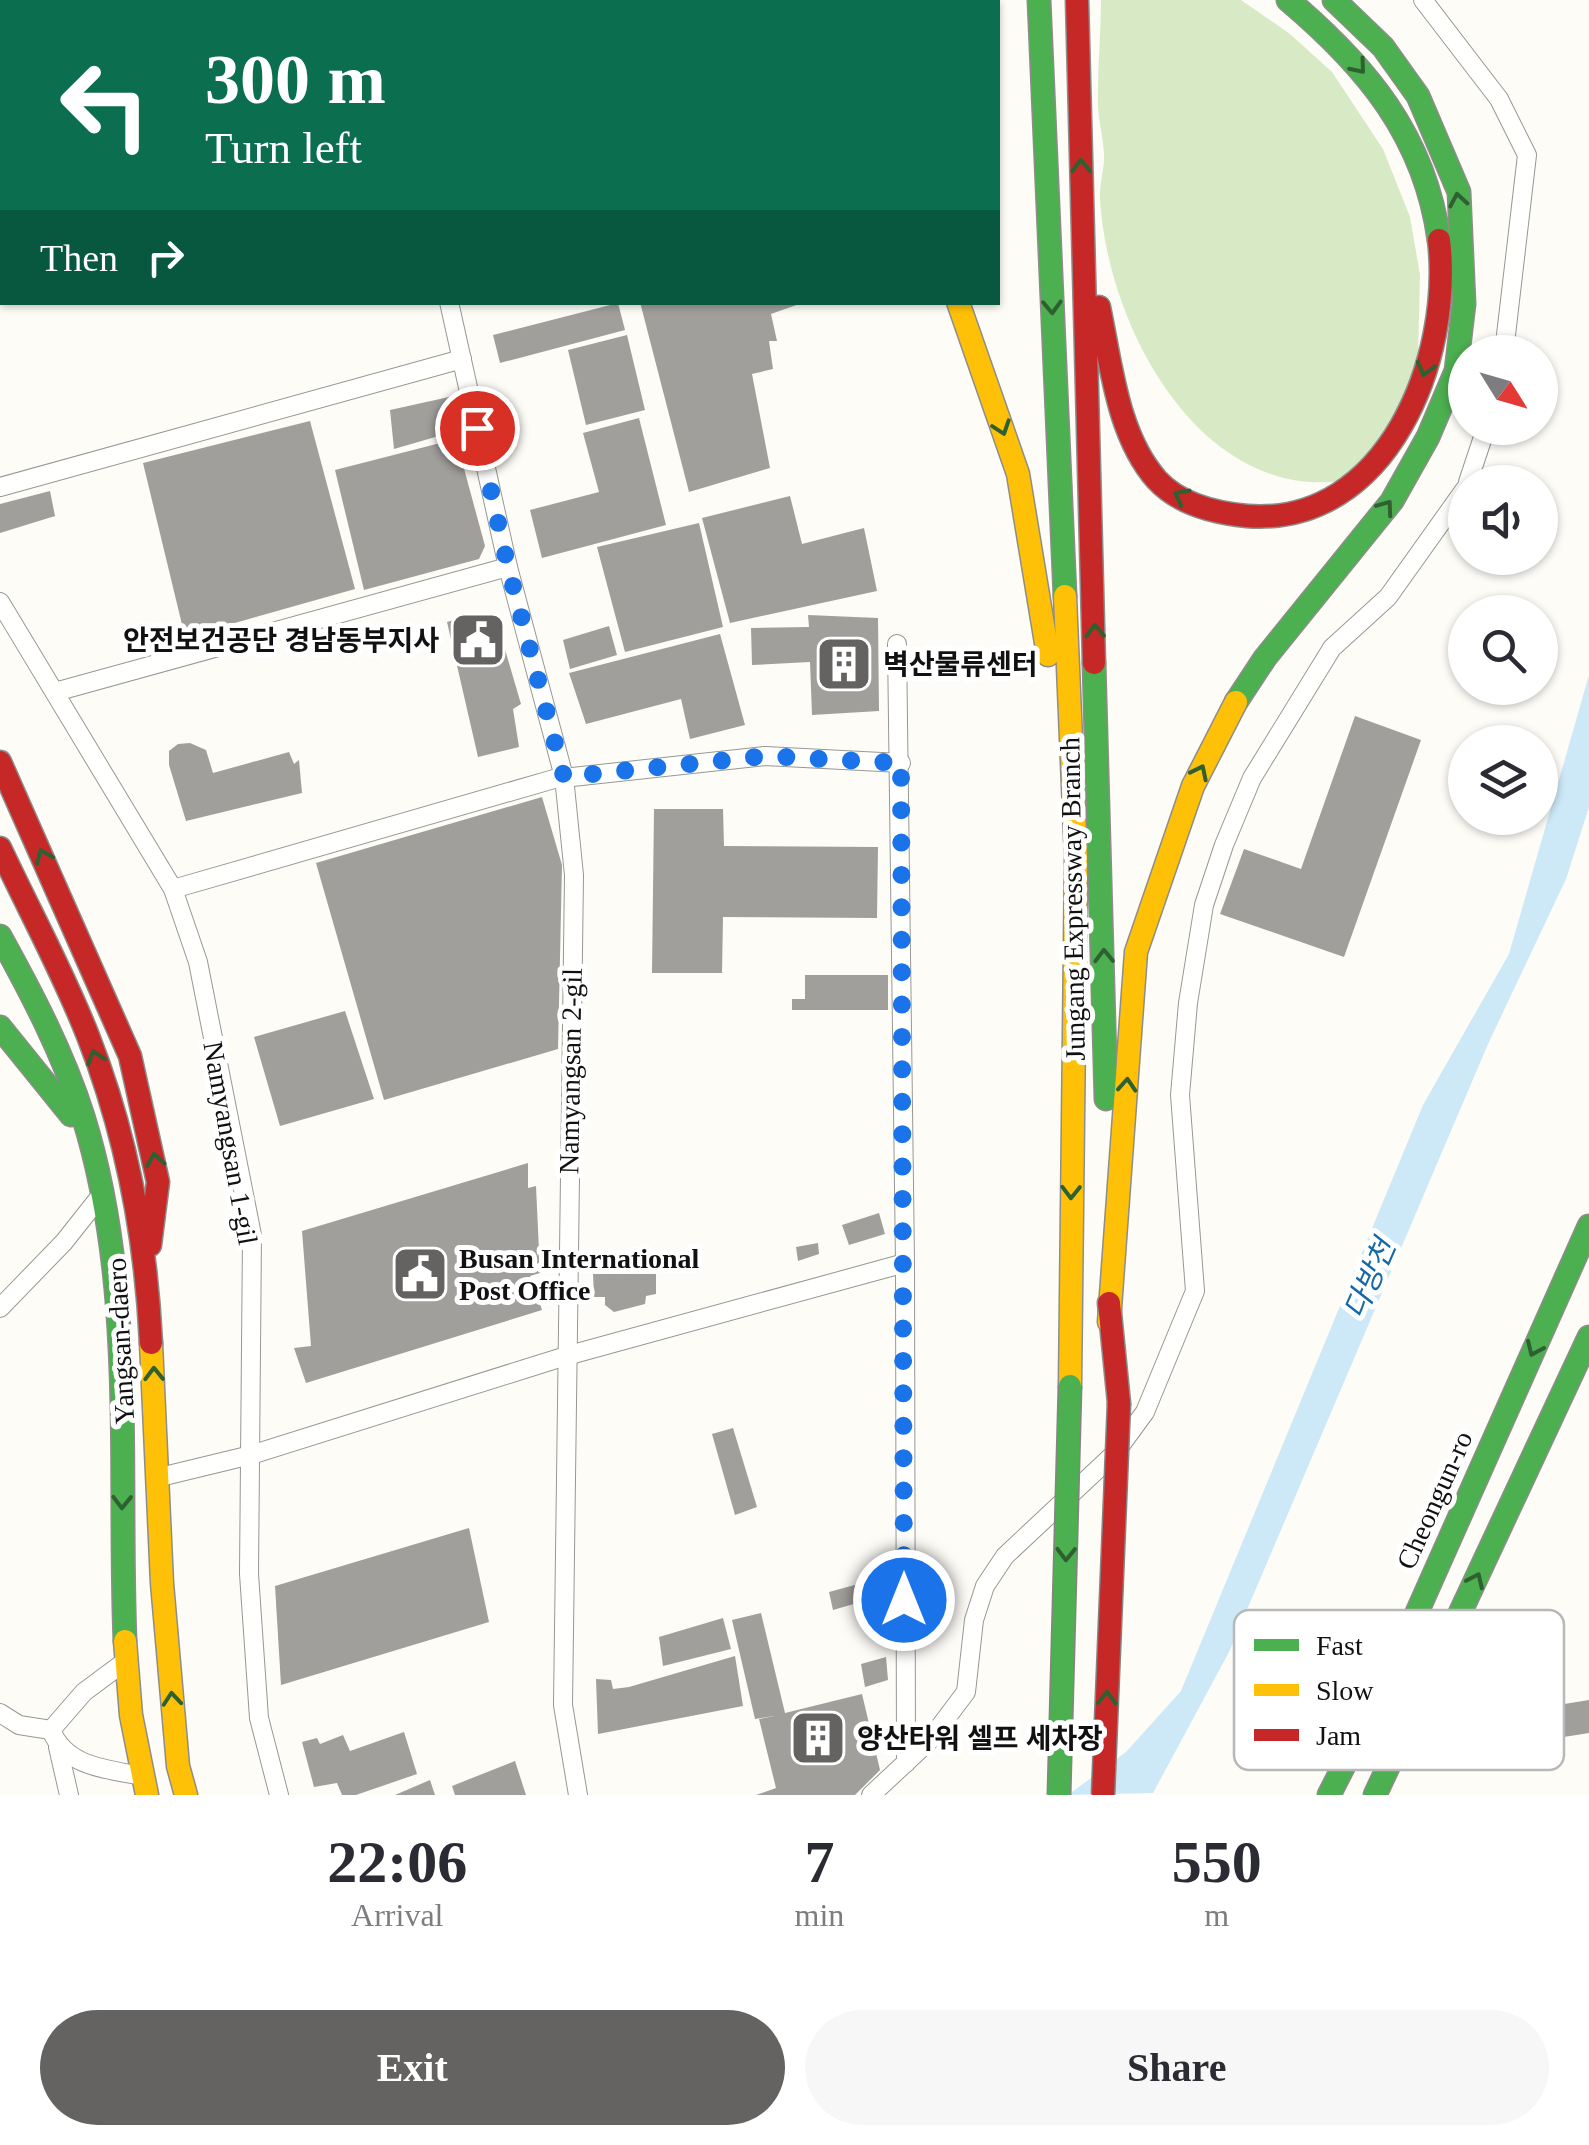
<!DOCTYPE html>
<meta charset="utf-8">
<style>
:root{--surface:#fff;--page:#f7f7f7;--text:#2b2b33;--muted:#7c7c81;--accent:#646362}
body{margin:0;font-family:"Times New Roman","Noto Sans KR",serif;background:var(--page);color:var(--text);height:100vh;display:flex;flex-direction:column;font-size:38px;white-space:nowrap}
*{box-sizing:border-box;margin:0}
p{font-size:32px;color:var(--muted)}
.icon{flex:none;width:55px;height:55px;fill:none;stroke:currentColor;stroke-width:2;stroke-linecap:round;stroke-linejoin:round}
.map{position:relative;height:1795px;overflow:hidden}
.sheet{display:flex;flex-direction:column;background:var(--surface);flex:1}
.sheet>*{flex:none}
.hud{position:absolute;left:0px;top:0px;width:1000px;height:305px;box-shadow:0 2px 8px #0004;background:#0b6e4f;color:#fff;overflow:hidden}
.needle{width:65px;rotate:127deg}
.fabs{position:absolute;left:1448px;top:335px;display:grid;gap:20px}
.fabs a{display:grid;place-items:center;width:110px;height:110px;border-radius:50%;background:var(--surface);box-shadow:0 2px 8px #0004;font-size:50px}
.pin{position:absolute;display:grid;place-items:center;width:85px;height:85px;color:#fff;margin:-42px;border:5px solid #fff;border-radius:50%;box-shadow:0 2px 10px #0007}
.me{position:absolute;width:110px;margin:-55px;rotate:0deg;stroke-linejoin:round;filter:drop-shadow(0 0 8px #0008)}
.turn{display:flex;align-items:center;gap:35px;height:210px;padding:0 40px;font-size:45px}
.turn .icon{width:130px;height:130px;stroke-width:2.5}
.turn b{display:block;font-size:70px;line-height:85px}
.then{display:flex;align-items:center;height:95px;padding:0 40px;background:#0003;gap:20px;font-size:38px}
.eta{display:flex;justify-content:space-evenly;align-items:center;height:170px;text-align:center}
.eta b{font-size:60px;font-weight:700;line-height:70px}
.button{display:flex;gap:20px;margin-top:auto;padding:20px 40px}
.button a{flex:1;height:115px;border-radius:60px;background:var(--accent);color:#fff;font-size:40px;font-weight:700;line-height:115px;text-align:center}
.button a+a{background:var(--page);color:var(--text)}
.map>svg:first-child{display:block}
.forest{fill:#d8eac5}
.water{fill:#cde8f7}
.building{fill:#a19f9c}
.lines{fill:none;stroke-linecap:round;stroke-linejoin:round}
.highway-tunnel{stroke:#dad9d4;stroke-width:32;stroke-dasharray:32 16;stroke-linecap:butt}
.street-casing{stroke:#979795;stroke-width:20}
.fast-casing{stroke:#8e8d8b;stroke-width:25}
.slow-casing{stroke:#8e8d8b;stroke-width:25}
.jam-casing{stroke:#8e8d8b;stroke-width:25}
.street{stroke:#fffffe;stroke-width:18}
.fast{stroke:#4caf50;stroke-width:22}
.slow{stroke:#ffc107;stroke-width:22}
.jam{stroke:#c62828;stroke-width:22}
.fast-bridge-casing{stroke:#858482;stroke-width:25;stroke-linecap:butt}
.jam-bridge-casing{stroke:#858482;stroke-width:25;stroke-linecap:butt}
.fast-bridge{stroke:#4caf50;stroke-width:22}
.jam-bridge{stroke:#c62828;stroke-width:22}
.oneway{stroke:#2e6030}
.route{stroke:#1a73e8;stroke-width:18;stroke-dasharray:0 32.4}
.labels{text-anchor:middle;stroke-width:10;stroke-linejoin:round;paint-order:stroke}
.poi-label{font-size:28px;font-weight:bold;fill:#111;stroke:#fff;text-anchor:start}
.street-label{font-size:28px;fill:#111;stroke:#fff}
.water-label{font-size:30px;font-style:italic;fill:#1768a6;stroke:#fff}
.key{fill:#fff;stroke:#b8b8b8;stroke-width:2.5}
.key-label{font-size:28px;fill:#111}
</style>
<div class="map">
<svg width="1589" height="1795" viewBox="0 0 1589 1795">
<rect width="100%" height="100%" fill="#fdfcf7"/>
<path class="forest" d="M1101 0H1241L1290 34 1332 72 1383 149 1410 217 1420 275 1418 356 1398 424 1349 480C1200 505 1107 325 1100 199 1099 184 1105 168 1104 153 1103 138 1099 123 1098 107 1097 72 1101 36 1101 0Z"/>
<path class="water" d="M1589 675V807L1566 879 1488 1044 1229 1652 1153 1793 1068 1795 1126 1752 1181 1691 1423 1105 1509 954Z"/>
<g class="building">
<path d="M640 302H805L771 314 777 341H769L773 369 752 374 770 468 689 492Z"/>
<path d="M618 303 625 330 500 363 493 335Z"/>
<path d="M627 335 645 410 586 425 568 350Z"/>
<path d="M449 397 456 431 394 449 390 410Z"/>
<path d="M639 418 666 525 542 558 530 510 599 492 583 433Z"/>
<path d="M310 421 355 589 185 637 143 463Z"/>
<path d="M456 439 485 546 479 559 364 590 335 470Z"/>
<path d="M50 491 55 516 0 533V504Z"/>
<path d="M790 496 802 544 864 528 877 591 730 623 702 518Z"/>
<path d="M699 523 723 627 625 652 597 547Z"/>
<path d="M474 614V624L496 619 521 704 513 709 519 747 478 757 447 622Z"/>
<path d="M808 615 878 618 879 711 812 715 810 662 752 665 751 628 809 627Z"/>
<path d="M609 626 617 655 570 669 563 640Z"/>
<path d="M720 634 745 725 690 739 681 699 586 724 569 673Z"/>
<path d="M1355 716 1421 740 1344 957 1220 914 1244 849 1301 869Z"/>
<path d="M190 743 206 750 213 773 289 752 294 764 299 760 302 793 186 821 169 765V751L178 744Z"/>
<path d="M542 797 562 865 558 1049 384 1100 316 863Z"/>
<path d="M654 809H723L724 846 878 847 877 918 723 917 722 973H652Z"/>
<path d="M805 975H888V1010H792V999H805Z"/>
<path d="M345 1011 374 1099 280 1126 254 1037Z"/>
<path d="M528 1163V1188L536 1186 540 1273 530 1276 542 1310 306 1383 294 1348 311 1346 302 1231Z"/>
<path d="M879 1213 885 1234 849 1245 842 1225Z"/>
<path d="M818 1243 819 1254 798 1261 796 1247Z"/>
<path d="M593 1274H656V1294L646 1296 645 1304 614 1312 605 1305V1297H594Z"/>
<path d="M733 1428 757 1507 735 1515 712 1434Z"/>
<path d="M469 1528 489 1622 281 1685 275 1586Z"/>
<path d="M873 1580 878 1597 833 1610 829 1592Z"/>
<path d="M761 1613 785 1713 862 1694 880 1770 855 1795H756L776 1788 759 1719 774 1716 755 1719 732 1620Z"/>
<path d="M723 1618 731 1649 663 1666 659 1637Z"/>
<path d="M735 1656 743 1706 598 1734 596 1679 611 1680 613 1689 629 1687Z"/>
<path d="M886 1657 888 1680 865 1687 861 1664Z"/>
<path d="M1589 1700V1733L1513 1745 1508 1713Z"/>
<path d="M404 1732 417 1774 356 1795H342L337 1783 314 1787 302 1742 317 1738 320 1744 343 1735 350 1751Z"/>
<path d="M515 1761 526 1795H455L452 1786Z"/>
<path d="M430 1780 435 1795H395Z"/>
</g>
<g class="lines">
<path class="highway-tunnel" d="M0 138 2 137"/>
<g class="street-casing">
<g id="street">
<path d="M1423 0 1499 99 1527 155 1504 352"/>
<path d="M449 302 508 567 564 777 574 875 563 1705 578 1795"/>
<path d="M1468 482 1486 428"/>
<path d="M0 487 462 359"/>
<path d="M0 602 173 889 198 962 252 1235 249 1574 259 1718 279 1795"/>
<path d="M897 644 905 1263 906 1763"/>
<path d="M55 692 508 567"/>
<path d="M173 889 554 779 765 756 901 763"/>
<path d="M0 1308 64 1242 102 1194"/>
<path d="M156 1478 251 1455 566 1356 905 1263"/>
<path d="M0 1713 19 1725 51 1730 84 1692 123 1663"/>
<path d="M51 1730C66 1767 106 1769 142 1776"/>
<path d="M58 1747 69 1795"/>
<path d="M871 1795 929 1741 966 1692 974 1620 985 1586 1005 1556 1115 1453 1145 1412 1195 1291 1180 1095 1188 1003 1204 905 1224 845 1252 778 1332 648 1388 597 1465 489"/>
</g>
</g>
<g class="fast-casing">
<g id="fast">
<path d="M1039 0 1065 596"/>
<path d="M1288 0C1366 66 1425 136 1439 240"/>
<path d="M544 2 554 0"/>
<path d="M1094 663 1106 1099"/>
<path d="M1236 702 1265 658 1392 501 1428 437 1456 371 1464 304 1459 192 1418 96 1383 47 1334 0"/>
<path d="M0 936C32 994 63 1053 83 1116 136 1285 118 1467 125 1641"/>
<path d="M0 1027 71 1115"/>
<path d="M1329 1795 1382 1691 1589 1226"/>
<path d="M1375 1795 1589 1337"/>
</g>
</g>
<g class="slow-casing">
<g id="slow">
<path d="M958 302 1018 474 1048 655"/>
<path d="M1065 596 1076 858 1070 1386"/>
<path d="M1109 1322 1136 952 1193 786 1236 702"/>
<path d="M151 1343 162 1583 178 1766 186 1795"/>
<path d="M125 1641 131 1715 147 1795"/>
</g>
</g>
<g class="jam-casing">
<g id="jam">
<path d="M1077 0 1094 663"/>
<path d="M702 2 713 0"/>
<path d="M0 202H2"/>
<path d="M1099 307C1111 363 1117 435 1157 480 1179 504 1216 513 1247 516 1388 527 1453 357 1439 240"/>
<path d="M0 762 130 1056 158 1182 150 1245"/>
<path d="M0 848C29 910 63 972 88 1036 126 1133 146 1239 151 1343"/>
<path d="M1109 1303 1119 1403"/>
</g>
</g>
<use href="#street" class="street"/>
<use href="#fast" class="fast"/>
<use href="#slow" class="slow"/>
<use href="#jam" class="jam"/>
<g class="fast-bridge-casing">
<path id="fast-bridge" d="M1059 1795 1070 1386"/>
</g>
<g class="jam-bridge-casing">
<path id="jam-bridge" d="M1103 1795 1119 1403"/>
</g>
<use href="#fast-bridge" class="fast-bridge"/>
<use href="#jam-bridge" class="jam-bridge"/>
</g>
<defs><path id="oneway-chevron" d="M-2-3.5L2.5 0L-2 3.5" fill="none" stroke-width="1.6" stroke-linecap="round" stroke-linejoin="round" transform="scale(2.5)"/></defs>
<g class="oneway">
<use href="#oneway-chevron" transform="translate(1359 67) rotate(50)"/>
<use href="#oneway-chevron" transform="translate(1081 166) rotate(-91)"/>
<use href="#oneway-chevron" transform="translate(1458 200) rotate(-100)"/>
<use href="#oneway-chevron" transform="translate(1052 307) rotate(88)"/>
<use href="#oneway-chevron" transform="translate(1425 369) rotate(105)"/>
<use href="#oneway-chevron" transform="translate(1002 428) rotate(71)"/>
<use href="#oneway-chevron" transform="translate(1181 496) rotate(-152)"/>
<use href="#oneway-chevron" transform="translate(1386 507) rotate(-54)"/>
<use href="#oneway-chevron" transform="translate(1095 631) rotate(-92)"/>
<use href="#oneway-chevron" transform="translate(1200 772) rotate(-64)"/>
<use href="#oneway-chevron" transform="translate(43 856) rotate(-113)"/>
<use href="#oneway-chevron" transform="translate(1104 956) rotate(-91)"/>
<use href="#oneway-chevron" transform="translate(95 1057) rotate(-108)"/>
<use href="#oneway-chevron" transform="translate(1127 1085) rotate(-86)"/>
<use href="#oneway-chevron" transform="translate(155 1160) rotate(-99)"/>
<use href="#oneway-chevron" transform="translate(1071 1192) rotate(91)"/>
<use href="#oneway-chevron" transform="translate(1534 1349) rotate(114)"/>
<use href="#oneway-chevron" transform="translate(154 1374) rotate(-91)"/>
<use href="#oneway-chevron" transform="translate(122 1502) rotate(91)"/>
<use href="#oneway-chevron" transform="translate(1066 1554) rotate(91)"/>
<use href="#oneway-chevron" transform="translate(1476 1580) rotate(-65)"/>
<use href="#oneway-chevron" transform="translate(1107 1698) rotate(-88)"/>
<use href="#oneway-chevron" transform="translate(172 1699) rotate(-95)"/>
</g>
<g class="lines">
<path class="route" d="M477 428 508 567 564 777 765 756 901 763 904 1600"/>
</g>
<defs>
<g id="civic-square" transform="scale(2.875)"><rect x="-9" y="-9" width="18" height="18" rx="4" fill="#646362" stroke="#fff"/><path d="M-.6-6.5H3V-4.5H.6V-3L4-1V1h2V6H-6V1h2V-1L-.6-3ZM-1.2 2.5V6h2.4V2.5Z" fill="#fff"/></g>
<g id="building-square" transform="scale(2.875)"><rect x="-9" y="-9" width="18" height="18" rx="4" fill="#646362" stroke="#fff"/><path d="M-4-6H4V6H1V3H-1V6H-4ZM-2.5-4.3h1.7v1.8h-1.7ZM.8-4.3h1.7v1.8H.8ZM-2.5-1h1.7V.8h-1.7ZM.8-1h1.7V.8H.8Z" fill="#fff"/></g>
</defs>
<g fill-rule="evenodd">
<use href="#civic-square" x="478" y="640"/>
<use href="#building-square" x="844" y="664"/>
<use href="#civic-square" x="420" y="1274"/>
<use href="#building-square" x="818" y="1738"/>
</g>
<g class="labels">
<g class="poi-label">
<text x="439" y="650" text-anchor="end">안전보건공단 경남동부지사</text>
<text x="883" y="674">벽산물류센터</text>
<text x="459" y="1268">Busan International<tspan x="459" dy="32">Post Office</tspan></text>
<text x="857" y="1748">양산타워 셀프 세차장</text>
</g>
<g class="street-label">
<text transform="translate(1072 899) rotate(-91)" y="10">Jungang Expressway Branch</text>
<text transform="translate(570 1071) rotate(-89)" y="10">Namyangsan 2-gil</text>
<text transform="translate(231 1143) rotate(80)" y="10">Namyangsan 1-gil</text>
<text transform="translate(120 1341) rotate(-93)" y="10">Yangsan-daero</text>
<text transform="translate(1434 1500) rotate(-66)" y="10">Cheongun-ro</text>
</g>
<g class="water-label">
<text transform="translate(1370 1279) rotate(-66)" y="10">다방천</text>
</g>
</g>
<rect x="1234" y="1610" width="330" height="160" rx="15" class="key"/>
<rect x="1254" y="1639" width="45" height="12" fill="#4caf50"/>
<rect x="1254" y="1684" width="45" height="12" fill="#ffc107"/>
<rect x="1254" y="1729" width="45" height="12" fill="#c62828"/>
<g class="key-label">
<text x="1316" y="1655">Fast</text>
<text x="1316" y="1700">Slow</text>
<text x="1316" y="1745">Jam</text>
</g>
</svg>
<div class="fabs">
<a><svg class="needle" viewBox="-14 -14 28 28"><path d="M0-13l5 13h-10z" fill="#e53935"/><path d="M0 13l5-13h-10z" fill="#7c7c81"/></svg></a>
<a><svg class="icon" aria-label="sound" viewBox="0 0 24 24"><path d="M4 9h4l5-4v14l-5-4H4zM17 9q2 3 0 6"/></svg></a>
<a><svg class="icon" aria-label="search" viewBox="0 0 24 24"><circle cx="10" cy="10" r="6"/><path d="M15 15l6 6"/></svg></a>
<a><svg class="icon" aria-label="layers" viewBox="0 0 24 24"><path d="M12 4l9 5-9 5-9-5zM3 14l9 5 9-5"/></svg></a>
</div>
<div class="pin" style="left:477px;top:428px;background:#d93025"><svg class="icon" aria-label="arrive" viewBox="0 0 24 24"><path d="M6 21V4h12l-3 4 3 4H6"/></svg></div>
<svg class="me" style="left:904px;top:1600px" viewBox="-20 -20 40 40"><circle r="17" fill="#1a73e8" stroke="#fff" stroke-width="3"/><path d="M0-11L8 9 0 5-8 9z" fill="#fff"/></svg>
<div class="hud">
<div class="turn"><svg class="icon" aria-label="left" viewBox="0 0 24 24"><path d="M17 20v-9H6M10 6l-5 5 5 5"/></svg><div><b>300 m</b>Turn left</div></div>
<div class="then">Then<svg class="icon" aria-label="right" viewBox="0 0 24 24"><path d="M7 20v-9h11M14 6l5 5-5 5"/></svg></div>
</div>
</div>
<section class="sheet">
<div class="eta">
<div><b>22:06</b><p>Arrival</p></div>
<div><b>7</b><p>min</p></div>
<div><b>550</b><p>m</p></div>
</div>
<div class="button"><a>Exit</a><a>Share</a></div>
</section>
